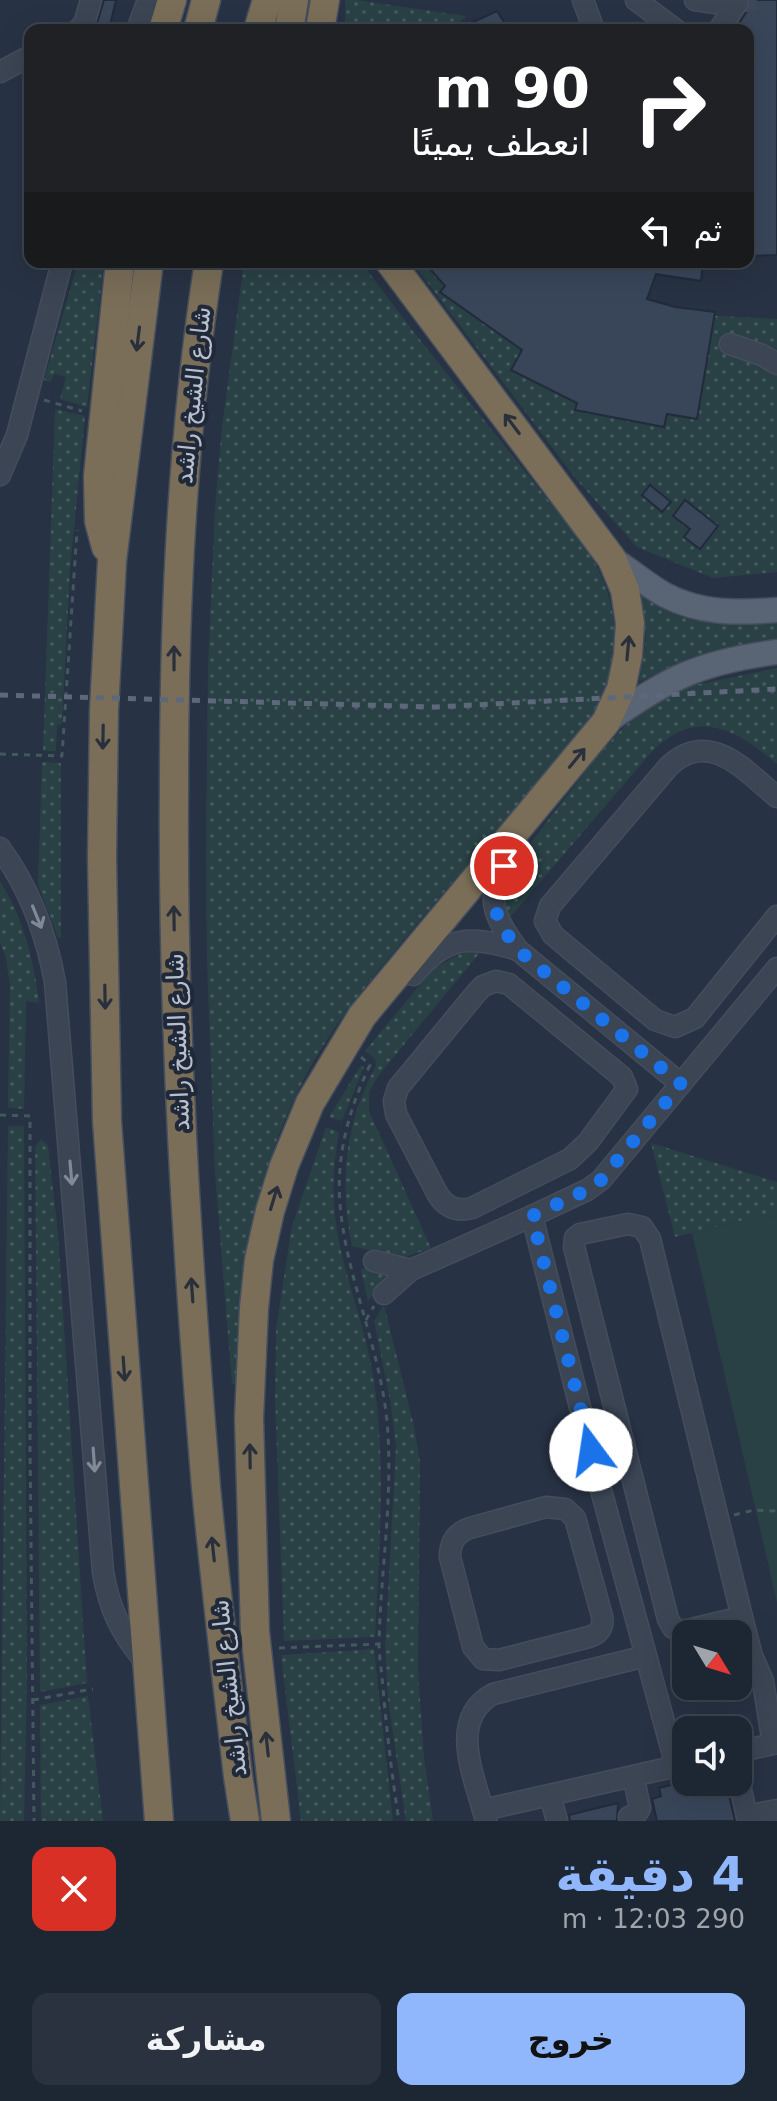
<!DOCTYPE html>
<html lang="ar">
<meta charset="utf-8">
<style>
:root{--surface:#1d2633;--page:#2a323f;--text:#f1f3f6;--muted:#a0a5ac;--line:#3b434e;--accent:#90b6fb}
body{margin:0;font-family:"DejaVu Sans",Vazirmatn,sans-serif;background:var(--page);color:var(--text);direction:rtl;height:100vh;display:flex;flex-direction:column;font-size:30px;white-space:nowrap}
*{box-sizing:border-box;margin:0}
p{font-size:26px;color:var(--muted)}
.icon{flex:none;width:44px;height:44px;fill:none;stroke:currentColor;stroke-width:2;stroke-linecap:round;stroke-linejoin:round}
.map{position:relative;height:1821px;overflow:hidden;direction:ltr}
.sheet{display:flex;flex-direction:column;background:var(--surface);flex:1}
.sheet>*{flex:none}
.banner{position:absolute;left:24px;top:24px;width:730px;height:244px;border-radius:16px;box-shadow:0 8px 32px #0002,0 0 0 2px var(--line);direction:rtl;background:#202124;color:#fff;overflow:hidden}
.needle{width:52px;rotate:128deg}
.controls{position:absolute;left:672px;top:1620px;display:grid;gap:16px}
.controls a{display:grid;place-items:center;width:80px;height:80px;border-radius:16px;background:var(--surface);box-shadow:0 8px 32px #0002,0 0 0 2px var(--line);font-size:40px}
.pin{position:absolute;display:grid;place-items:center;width:68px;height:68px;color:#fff;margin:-34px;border:4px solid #fff;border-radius:50%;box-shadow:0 2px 8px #0007}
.me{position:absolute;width:88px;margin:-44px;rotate:346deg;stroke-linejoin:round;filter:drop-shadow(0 0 6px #0008)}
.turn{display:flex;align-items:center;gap:28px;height:168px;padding:0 32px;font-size:36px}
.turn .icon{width:104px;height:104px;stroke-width:2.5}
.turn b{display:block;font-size:56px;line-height:68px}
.then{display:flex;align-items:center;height:76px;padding:0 32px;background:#0003;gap:16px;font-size:30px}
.round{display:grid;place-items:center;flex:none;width:84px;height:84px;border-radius:16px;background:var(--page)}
.summary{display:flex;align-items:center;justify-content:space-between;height:136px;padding:0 32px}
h1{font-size:48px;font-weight:700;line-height:60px;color:var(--accent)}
.primary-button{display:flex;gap:16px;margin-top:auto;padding:16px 32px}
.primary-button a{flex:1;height:92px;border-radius:16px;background:var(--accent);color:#111;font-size:32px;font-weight:700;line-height:92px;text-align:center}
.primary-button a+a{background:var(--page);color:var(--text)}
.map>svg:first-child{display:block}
.grass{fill:url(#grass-dots)}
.park{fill:#294145}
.building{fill:#39465a;stroke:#222b3b;stroke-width:2}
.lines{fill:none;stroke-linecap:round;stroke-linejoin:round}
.minor-tunnel{stroke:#3d4759;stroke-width:20;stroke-dasharray:20 10;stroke-linecap:butt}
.minor-casing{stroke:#454d5d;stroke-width:23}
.major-casing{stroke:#454d5d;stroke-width:27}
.highway-casing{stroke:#464f5e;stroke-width:31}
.path{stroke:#425a5d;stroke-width:3;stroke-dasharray:6 6;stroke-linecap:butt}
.minor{stroke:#3b4554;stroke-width:20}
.major{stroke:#596474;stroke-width:24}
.highway{stroke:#7a6e58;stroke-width:28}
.rail{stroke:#5d687b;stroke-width:5;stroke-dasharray:8 8;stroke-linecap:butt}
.oneway{stroke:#29303c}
.oneway2{stroke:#808997}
.route{stroke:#1a73e8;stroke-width:14;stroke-dasharray:0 25.2}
.labels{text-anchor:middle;stroke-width:8;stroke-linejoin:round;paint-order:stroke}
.street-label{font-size:24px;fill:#b9c0cd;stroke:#202939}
</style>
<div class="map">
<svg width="777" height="1821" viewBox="0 0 777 1821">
<defs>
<pattern id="grass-dots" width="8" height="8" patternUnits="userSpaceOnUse" patternTransform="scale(2)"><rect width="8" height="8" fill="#294145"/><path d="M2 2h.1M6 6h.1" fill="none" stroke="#465b5f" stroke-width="1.8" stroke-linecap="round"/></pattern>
</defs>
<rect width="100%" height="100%" fill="#273244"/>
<g class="grass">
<path d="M345 0H356L466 16 451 30H345Z"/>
<path d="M78 262H104L87 407 60 399 66 377 54 374 51 382 44 380Z"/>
<path d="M244 262H361L409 326 584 545C626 607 624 670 582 731 527 795 472 859 417 924 375 975 330 1026 301 1085 254 1178 236 1280 236 1384H232L215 1174 207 962 206 856 208 669 215 507 222 427Z"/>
<path d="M412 262H531L546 276 699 315 777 319V572L713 578 637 547 576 479Z"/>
<path d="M55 409 85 416 70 570 62 724 57 725 56 751H43Z"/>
<path d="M640 595C681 621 730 617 777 620V641L691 657 639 682 646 640Z"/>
<path d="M777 668V764C734 728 695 706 649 755L505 923 501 913 506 875 598 755 625 726 658 702 694 685Z"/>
<path d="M42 762 61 763V938H58L38 885Z"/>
<path d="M0 881C23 918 34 959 39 1003L26 1001 24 1109 8 1108 10 986 6 958 0 942Z"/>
<path d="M482 950 379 1075 369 1092V1111L431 1248 402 1258 352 1246C339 1184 345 1122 376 1066L375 1059 365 1051 433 969 458 955Z"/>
<path d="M361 1065 364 1067 342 1121 329 1117Z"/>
<path d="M8 1126H24L27 1673 24 1821H0Z"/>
<path d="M326 1127 339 1132C334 1160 332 1188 335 1216 341 1271 365 1322 373 1376 387 1463 379 1550 375 1637L284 1641 275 1399 276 1329 292 1226Z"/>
<path d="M41 1139 48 1146 58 1233 87 1683 40 1692 35 1147Z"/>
<path d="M651 1143 777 1182V1218L765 1215 675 1237Z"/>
<path d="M365 1268 391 1276 368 1301 361 1270Z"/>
<path d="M384 1305 414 1426 420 1463 418 1671 424 1757 433 1821H406L388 1700 385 1649 396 1446 390 1400 374 1321Z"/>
<path d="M374 1649 393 1821H301L281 1655Z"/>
<path d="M88 1696 103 1821H41L40 1705Z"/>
</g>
<path class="park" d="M765 1215 777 1218V1603L692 1233Z"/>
<g class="building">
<path d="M104 0H116L109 30H95Z"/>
<path d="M749 0H777V255L748 256V30H735L749 8Z"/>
<path d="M497 11 509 30H456Z"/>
<path d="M424 262H703L701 281 656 274 647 299 675 307 715 312 697 419 667 414 664 427 575 410 577 403 511 370 522 350 440 292 445 286Z"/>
<path d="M650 485 671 502 662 512 642 495Z"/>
<path d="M685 500 718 526 700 549 684 537 690 529 673 516Z"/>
<path d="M708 1782H726L735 1821H657L652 1799 661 1796 659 1788 679 1783 682 1792 709 1784Z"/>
<path d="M618 1803 617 1821H570L569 1815Z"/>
</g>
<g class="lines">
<path class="minor-tunnel" d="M737 3 764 0"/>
<g class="minor-casing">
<g id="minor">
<path d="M583 0 594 30"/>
<path d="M636 0 676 30"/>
<path d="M695 0 722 4 737 3"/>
<path d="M78 30 84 24 91 0"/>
<path d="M137 30 148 0"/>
<path d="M719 30 737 3"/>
<path d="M0 72 30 56"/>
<path d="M730 344 762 355 777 364"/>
<path d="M0 475 17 435 62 262"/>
<path d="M777 797C745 771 710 728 669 766L550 906 545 921 553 935 655 1020 675 1027 695 1018 777 916"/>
<path d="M519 847C485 891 486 906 518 950L681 1084"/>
<path d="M0 848C30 889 46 933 55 982L103 1572C109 1608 121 1634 145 1661"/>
<path d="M413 975C446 935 471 935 518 950"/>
<path d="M496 981 509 984 515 989 622 1077 627 1089 588 1142 570 1159 472 1208C457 1212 446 1207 438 1195L396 1114 394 1101 398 1088 477 992 483 986Z"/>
<path d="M532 1216 598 1479 676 1766"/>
<path d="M628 1224 642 1227 650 1239 742 1617 683 1631 673 1628 668 1619 574 1247 575 1238 580 1234Z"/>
<path d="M374 1261 411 1270"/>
<path d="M384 1294 411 1270 532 1216 587 1190 601 1180 777 968"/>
<path d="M546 1507 565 1509 575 1518 602 1616C604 1627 599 1634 589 1637L499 1660 483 1659 473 1647 450 1557C450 1542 456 1533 470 1528Z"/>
<path d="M742 1617 752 1656 763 1681 773 1744"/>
<path d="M738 1752 777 1743"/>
<path d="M738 1777 748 1821"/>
<path d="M550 1795 557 1821"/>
<path d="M483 1810 686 1764"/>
<path d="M747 1816 777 1810"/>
<path d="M629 1817 637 1813 640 1808 636 1789"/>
<path d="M486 1821C476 1780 446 1720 493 1694L646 1656"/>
</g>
</g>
<g class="major-casing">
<g id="major">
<path d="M612 559C630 570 647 585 665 595 701 614 738 613 777 610"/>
<path d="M606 722C668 678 700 662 777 652"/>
</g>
</g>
<g class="highway-casing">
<g id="highway">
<path d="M163 30 172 0"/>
<path d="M198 30 206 0"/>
<path d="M258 30 267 0"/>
<path d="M289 30 294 0"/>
<path d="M320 30 325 0"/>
<path d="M149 262 112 561 104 710 102 858 107 1121 159 1821"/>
<path d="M209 262C182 436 174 610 174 786 172 1021 187 1254 206 1487 215 1584 227 1680 238 1776L245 1821"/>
<path d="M106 547 99 521 98 476 120 262"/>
<path d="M276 1821 255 1632 249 1418 254 1308 259 1260 270 1211 284 1166 310 1103 362 1016 606 722 621 689 628 655 630 623 625 590 612 559 390 262"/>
</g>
</g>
<g class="path">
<path d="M44 400 82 411"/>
<path d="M0 754 62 756 77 530"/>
<path d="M361 1057 370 1065C349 1109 336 1155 340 1205 347 1283 384 1356 388 1435 392 1504 381 1572 379 1641 379 1657 382 1673 383 1689 387 1733 392 1777 399 1821"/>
<path d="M0 1115 30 1116V1446L34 1821"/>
<path d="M366 1320 374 1306"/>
<path d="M734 1515 754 1510 777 1511"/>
<path d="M279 1648 379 1644"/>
<path d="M33 1700 93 1689"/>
</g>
<use href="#minor" class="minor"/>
<use href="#major" class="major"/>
<use href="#highway" class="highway"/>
<path class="rail" d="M0 695 435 707 777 689"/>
</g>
<defs><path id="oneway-shaft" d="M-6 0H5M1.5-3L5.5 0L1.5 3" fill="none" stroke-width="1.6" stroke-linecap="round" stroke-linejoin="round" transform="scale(2)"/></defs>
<g class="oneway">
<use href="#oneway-shaft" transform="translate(138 339) rotate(97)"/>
<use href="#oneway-shaft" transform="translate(512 424) rotate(-127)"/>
<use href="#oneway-shaft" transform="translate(628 648) rotate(-85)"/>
<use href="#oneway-shaft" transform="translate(174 658) rotate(-90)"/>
<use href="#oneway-shaft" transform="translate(103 737) rotate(91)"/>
<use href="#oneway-shaft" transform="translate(577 758) rotate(-51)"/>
<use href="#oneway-shaft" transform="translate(174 918) rotate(-91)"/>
<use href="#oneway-shaft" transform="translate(105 997) rotate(89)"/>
<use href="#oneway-shaft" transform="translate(274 1198) rotate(-73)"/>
<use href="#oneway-shaft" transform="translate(192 1290) rotate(-94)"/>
<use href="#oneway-shaft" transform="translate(124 1369) rotate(86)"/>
<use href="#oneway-shaft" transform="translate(250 1456) rotate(-91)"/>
<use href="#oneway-shaft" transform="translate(213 1549) rotate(-96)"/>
<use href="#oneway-shaft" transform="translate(267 1744) rotate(-96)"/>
</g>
<g class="oneway2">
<use href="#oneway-shaft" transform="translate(37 917) rotate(68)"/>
<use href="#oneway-shaft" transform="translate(71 1173) rotate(85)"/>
<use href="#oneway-shaft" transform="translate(94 1460) rotate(86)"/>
</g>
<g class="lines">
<path class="route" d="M504 866C483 897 498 923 518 950L681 1084 601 1180 587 1190 532 1216 591 1450"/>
</g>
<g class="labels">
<g class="street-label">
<text transform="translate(193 395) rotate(-84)" y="8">شارع الشيخ راشد</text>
<text transform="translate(178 1042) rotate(-92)" y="8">شارع الشيخ راشد</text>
<text transform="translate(229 1688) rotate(-96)" y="8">شارع الشيخ راشد</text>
</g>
</g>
</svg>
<div class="controls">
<a><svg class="needle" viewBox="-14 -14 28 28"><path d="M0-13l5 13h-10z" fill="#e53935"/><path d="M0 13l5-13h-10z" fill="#a0a5ac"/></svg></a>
<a><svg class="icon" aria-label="sound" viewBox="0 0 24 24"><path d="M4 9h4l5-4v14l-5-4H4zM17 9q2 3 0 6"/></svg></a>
</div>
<div class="pin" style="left:504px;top:866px;background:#d93025"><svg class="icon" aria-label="arrive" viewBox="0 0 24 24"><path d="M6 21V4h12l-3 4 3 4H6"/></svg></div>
<svg class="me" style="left:591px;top:1450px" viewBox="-20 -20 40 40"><circle r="19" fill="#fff"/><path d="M0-13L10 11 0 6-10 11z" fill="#1a73e8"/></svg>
<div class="banner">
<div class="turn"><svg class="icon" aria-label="right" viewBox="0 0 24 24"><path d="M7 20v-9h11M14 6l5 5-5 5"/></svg><div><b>90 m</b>انعطف يمينًا</div></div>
<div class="then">ثم<svg class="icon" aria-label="left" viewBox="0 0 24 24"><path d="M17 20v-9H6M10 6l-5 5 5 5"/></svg></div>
</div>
</div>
<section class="sheet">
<div class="summary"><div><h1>4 دقيقة</h1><p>290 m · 12:03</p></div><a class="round" style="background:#d93025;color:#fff"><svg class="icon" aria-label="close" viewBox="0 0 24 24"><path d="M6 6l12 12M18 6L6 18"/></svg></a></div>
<div class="primary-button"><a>خروج</a><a>مشاركة</a></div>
</section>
